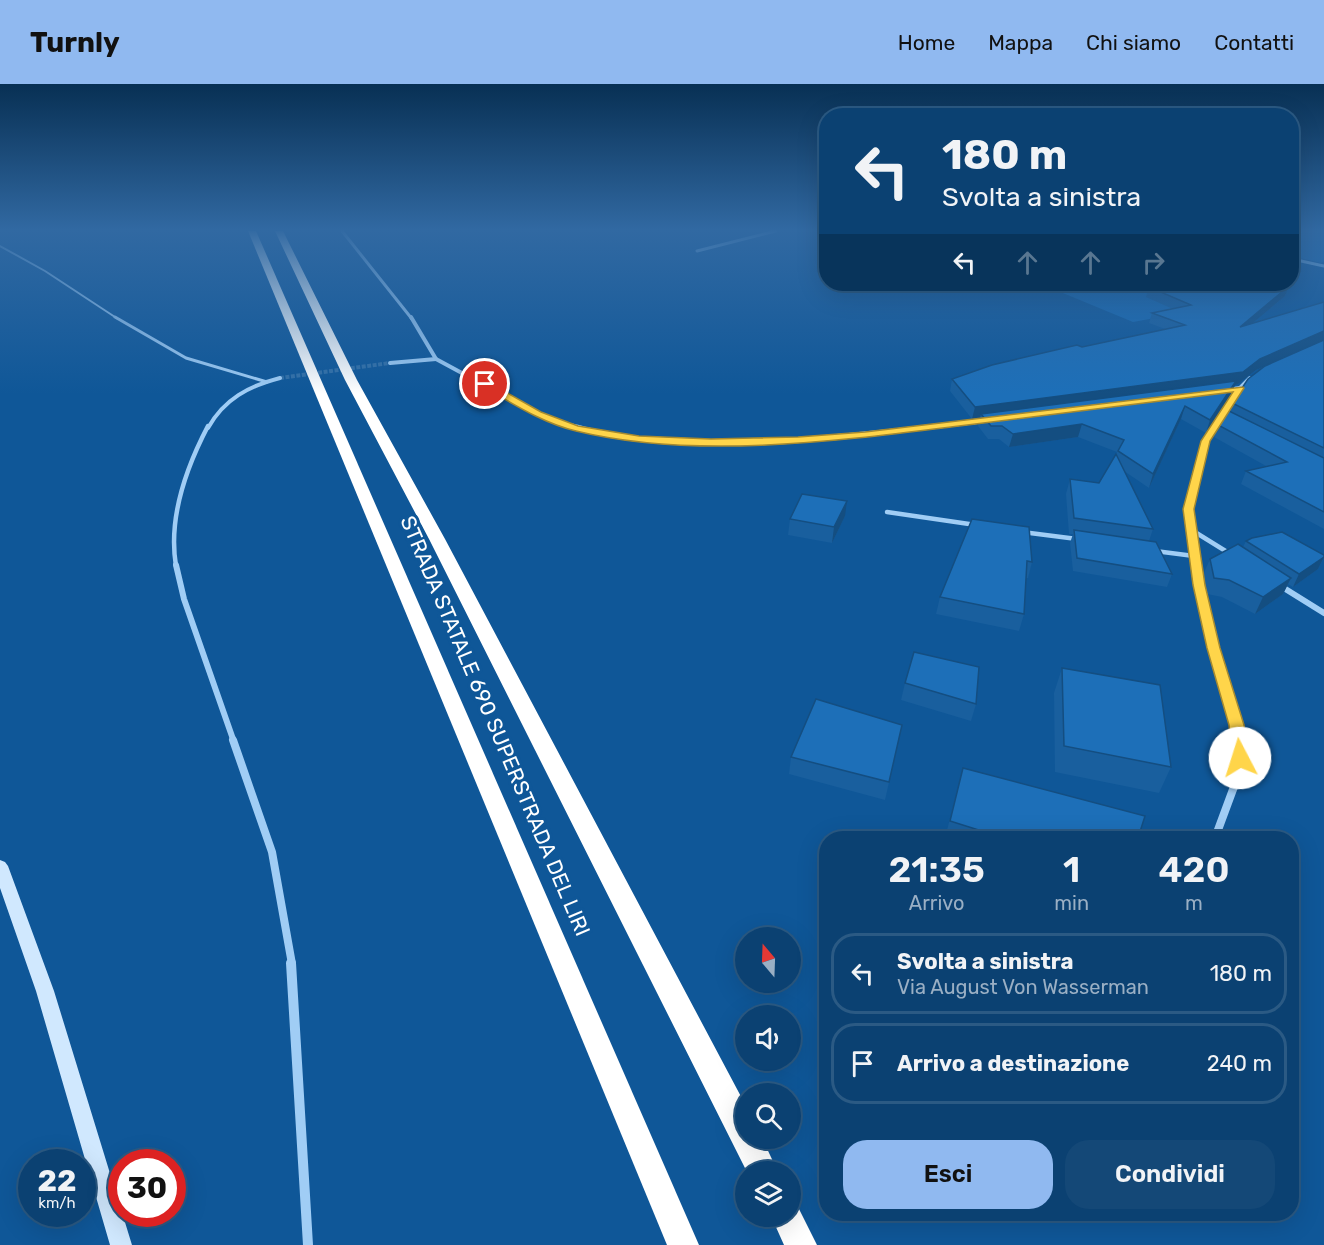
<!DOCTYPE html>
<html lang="it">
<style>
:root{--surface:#0b4172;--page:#144877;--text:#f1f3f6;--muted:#9aafc4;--line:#2b5a84;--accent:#90b9f0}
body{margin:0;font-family:Rubik,sans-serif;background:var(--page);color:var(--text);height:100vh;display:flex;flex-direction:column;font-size:22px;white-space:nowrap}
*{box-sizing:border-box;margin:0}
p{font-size:20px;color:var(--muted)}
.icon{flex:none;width:33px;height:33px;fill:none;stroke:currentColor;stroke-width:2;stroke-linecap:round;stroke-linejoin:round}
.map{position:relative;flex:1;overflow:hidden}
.sheet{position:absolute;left:819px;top:747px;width:480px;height:390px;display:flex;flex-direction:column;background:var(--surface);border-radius:24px;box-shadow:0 6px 24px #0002,0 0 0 2px var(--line)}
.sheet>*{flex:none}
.hud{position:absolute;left:819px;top:24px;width:480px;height:183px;border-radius:24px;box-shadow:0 6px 24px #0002,0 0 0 2px var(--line);background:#0b4172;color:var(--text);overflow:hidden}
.needle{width:39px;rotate:341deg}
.controls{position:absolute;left:735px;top:843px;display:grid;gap:12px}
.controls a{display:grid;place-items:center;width:66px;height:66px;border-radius:50%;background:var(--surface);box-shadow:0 6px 24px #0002,0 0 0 2px var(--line);font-size:30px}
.speed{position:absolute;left:18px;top:1065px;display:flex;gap:12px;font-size:30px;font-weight:700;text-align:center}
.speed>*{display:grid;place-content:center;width:78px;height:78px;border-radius:50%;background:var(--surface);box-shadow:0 6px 24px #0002,0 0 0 2px var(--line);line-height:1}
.speed small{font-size:15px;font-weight:400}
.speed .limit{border:9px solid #d22;background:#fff;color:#111}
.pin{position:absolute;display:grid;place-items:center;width:51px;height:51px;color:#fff;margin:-26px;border:3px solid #fff;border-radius:50%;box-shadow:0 2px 6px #0007}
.me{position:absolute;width:66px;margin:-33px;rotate:355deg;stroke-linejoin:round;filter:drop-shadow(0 0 4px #0008)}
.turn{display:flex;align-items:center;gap:21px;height:126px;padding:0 24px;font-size:27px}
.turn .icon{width:78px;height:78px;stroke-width:2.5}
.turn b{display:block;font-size:42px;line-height:51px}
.lanes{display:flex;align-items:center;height:57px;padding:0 24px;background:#0003;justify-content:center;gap:30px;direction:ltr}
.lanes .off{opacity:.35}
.eta{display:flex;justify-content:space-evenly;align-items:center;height:102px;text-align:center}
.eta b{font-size:36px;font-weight:600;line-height:42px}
.cta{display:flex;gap:12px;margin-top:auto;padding:12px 24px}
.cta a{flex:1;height:69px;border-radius:24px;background:var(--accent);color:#111;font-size:24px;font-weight:600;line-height:69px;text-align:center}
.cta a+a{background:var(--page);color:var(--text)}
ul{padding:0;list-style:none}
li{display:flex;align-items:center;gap:18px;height:81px;margin:0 12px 9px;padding:0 12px;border:3px solid var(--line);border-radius:24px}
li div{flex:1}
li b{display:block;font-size:22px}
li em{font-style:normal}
header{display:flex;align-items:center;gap:36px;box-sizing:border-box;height:84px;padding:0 30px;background:var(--accent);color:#111}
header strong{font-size:28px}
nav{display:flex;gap:33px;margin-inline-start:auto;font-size:21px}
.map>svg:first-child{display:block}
.green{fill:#176ab3}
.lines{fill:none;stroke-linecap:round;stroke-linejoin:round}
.street-tunnel{stroke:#3370a7;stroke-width:4;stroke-dasharray:4 1.5;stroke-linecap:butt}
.lane-far1{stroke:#a0cdf5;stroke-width:2}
.lane{stroke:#a0cdf5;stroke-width:3}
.street-far5{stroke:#a0cdf5;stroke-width:3}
.street-far4{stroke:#a0cdf5;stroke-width:4}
.street-far3{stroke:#a0cdf5;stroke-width:4.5}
.street-far2{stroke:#a0cdf5;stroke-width:6}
.street-far1{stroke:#a0cdf5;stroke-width:8}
.street{stroke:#a0cdf5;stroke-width:10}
.secondary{fill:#d0e8fe;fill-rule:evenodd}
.highway{fill:#fff;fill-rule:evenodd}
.wall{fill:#195f9e}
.shaded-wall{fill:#144e81}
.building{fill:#1d6fb8;stroke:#144e81;stroke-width:1.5}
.route{fill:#ffd54a;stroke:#a68a30;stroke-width:1.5}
.labels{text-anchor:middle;stroke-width:6;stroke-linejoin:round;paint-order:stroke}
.street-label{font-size:21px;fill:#fff;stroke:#0f5798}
</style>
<header>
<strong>Turnly</strong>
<nav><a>Home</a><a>Mappa</a><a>Chi siamo</a><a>Contatti</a></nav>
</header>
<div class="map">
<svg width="1324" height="1161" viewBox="0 0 1324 1161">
<rect width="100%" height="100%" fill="#0f5798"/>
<g class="green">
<path d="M1292 147H1324V177L1321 179 1292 172Z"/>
<path d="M1041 200H1212L1258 215 1133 238Z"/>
</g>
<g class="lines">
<path class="street-tunnel" d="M280 294 390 279"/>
<path class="lane-far1" d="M0 162 45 187 118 235"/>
<path class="lane" d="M115 233 186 274 267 298"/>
<g class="street-far5">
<path d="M342 147 412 235"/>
<path d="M697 167 776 147"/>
<path d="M1292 175 1324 182"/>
</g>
<g class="street-far4">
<path d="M411 233 436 275 538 330 565 341 581 344"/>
<path d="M390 279 436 275"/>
<path d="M1225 306 1240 304"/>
<path d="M208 344C224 315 249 302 280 294"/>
<path d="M924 344 986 337"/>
<path d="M1214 344 1240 304 1250 294"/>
</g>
<g class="street-far3">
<path d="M573 342C595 347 618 353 640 355 738 364 839 353 937 342"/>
<path d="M887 428 976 441"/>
<path d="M1190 445 1232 471"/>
<path d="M1022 448 1077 455"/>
<path d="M1155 467 1194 472"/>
<path d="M176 482C168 435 186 384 208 342"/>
<path d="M1197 482 1189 425 1205 357 1215 342"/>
</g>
<g class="street-far2">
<path d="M176 481 184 515 234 658"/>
<path d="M1197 481 1206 533 1239 658"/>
<path d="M1279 501 1324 529"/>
</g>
<g class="street-far1">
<path d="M233 656 272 768 292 880"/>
<path d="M1215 754 1235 700 1239 656"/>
</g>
<path class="street" d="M291 879 308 1161"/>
<path class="secondary" d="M0 776 5 778 8 782 54 907 132 1161H110L36 907 0 804Z"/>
<g class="highway">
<path d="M248 147H256L699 1161H667Z"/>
<path d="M275 147H283L357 296 445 455 746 1022V1054H762L778 1088H747L429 455 345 296Z"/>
<path d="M790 1118 797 1121 817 1161H784L771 1132H790Z"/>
</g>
</g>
<g class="wall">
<path d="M1289 202 1285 212 1253 239 1324 218V445L1241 400 1246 387 1266 382 1214 353 1218 341 1229 327 1232 319 1263 283 1256 286 1238 300H1235L1232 309 1206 349 1181 335 1149 404 1124 387 1153 445 1149 457 1172 490 1167 503 1073 487 1070 459 1073 450H1069L1066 410 1070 395 1099 399 1117 368 1078 353 1009 363 999 355H988L978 342 980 334 972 335 950 307 952 295 1082 263 1165 245 1149 239 1152 229 1173 225 1146 213 1149 203Z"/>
<path d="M845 432 832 459 788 451 790 435Z"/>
<path d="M972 435 1032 478 1028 494H1026L1024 530 1019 547 936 530 940 513Z"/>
<path d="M1246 457 1324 471V474L1318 485 1293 503 1288 500 1283 510 1255 530 1222 513 1207 510 1203 491 1210 475 1243 463Z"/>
<path d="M1062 584 1171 683 1159 709 1055 688 1054 609Z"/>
<path d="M905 599 976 620 971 637 901 616Z"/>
<path d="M902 641 885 716 789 690 791 673Z"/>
<path d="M963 684 1138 754H945Z"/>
</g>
<g class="shaded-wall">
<path d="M1289 202 1285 212 1236 253 1240 243Z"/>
<path d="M1324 247V256L1256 286 1238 300 1235 301 1232 309 1206 349 1210 336 1234 301 981 330 980 334 972 335 975 323 1260 275Z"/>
<path d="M1185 322 1181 335 1149 404 1153 390Z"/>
<path d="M1082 340 1078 353 1009 363 1013 350Z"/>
<path d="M847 417 845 432 832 459 834 443Z"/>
<path d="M1324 473 1318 485 1293 503 1299 490Z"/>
<path d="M1291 494 1283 510 1255 530 1263 513Z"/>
</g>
<g class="building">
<path d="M1178 200H1280L1289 202 1240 243 1324 218V247L1260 275 1243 288 975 323 952 295 992 281 1077 261 1082 263 1185 241 1152 229 1191 221 1149 203Z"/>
<path d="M1324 256V364L1232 319 1248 295 1265 282Z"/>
<path d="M1236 297 1210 336 1185 322 1153 390 1118 367 1124 356 1082 340 1013 350 1002 342H991L981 330Z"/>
<path d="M1227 326 1324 374V428L1246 387 1287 378 1218 341Z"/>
<path d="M1116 370 1153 445 1074 434 1070 395 1099 399Z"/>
<path d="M802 410 847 417 834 443 790 435Z"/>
<path d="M972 435 1029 443 1032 478 1027 477 1024 530 940 513Z"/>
<path d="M1074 446 1156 458 1172 490 1077 474Z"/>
<path d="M1282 448 1324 471V473L1299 490 1246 457 1252 454Z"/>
<path d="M1238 460 1291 494 1263 513 1229 496 1214 494 1210 475Z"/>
<path d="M914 568 979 583 976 620 905 599Z"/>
<path d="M1062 584 1160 601 1171 683 1064 662Z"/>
<path d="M816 615 902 641 889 698 791 673Z"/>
<path d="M963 684 1145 732 1138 754H1004L950 737Z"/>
</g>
<linearGradient id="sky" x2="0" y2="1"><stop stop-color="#083054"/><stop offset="0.47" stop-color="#3169a2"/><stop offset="1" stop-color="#3169a2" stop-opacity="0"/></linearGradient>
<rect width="1324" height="310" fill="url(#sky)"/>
<path class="route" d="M482 298H488L541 328 578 342 639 352 711 355 798 353 865 348 1243 303 1244 304 1210 357 1194 425 1205 501 1220 564 1244 641 1247 674 1245 678H1234L1232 674 1229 641 1207 564 1193 501 1183 425 1201 357 1233 308C1142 319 1050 331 959 342 838 357 695 376 576 347 542 339 512 319 482 302Z"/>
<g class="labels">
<g class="street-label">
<text transform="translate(495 642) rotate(67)" y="7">STRADA STATALE 690 SUPERSTRADA DEL LIRI</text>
</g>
</g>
</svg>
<div class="controls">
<a><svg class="needle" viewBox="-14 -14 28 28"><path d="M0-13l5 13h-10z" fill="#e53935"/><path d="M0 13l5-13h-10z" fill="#9aafc4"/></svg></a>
<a><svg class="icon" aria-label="sound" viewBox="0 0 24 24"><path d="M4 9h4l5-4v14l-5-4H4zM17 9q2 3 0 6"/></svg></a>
<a><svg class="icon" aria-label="search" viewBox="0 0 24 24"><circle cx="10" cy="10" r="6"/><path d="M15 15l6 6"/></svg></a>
<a><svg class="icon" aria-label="layers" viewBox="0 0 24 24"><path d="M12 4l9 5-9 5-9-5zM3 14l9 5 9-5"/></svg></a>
</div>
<div class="speed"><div>22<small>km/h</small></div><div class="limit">30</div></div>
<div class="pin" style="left:485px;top:300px;background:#d93025"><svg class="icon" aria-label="arrive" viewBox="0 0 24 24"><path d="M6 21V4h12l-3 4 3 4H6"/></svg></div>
<svg class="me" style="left:1240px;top:674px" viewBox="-20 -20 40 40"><circle r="19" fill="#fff"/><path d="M0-13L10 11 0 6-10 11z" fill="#ffd54a"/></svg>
<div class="hud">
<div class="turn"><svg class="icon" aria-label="left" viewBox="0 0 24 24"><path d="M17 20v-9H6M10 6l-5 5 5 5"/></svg><div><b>180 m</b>Svolta a sinistra</div></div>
<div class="lanes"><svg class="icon" aria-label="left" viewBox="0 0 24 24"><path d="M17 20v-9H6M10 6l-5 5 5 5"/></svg><svg class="icon off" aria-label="ahead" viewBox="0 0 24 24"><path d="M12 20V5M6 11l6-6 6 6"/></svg><svg class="icon off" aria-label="ahead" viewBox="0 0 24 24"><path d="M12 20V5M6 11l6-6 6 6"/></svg><svg class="icon off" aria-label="right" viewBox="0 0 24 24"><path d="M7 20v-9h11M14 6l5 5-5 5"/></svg></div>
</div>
<section class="sheet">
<div class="eta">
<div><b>21:35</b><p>Arrivo</p></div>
<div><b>1</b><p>min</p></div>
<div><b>420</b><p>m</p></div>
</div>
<ul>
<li><svg class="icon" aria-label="left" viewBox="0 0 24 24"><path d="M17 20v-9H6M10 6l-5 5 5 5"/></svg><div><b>Svolta a sinistra</b><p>Via August Von Wasserman</p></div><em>180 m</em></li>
<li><svg class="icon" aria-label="arrive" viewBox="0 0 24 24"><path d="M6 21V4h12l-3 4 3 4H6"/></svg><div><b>Arrivo a destinazione</b></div><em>240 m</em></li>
</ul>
<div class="cta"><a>Esci</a><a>Condividi</a></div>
</section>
</div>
